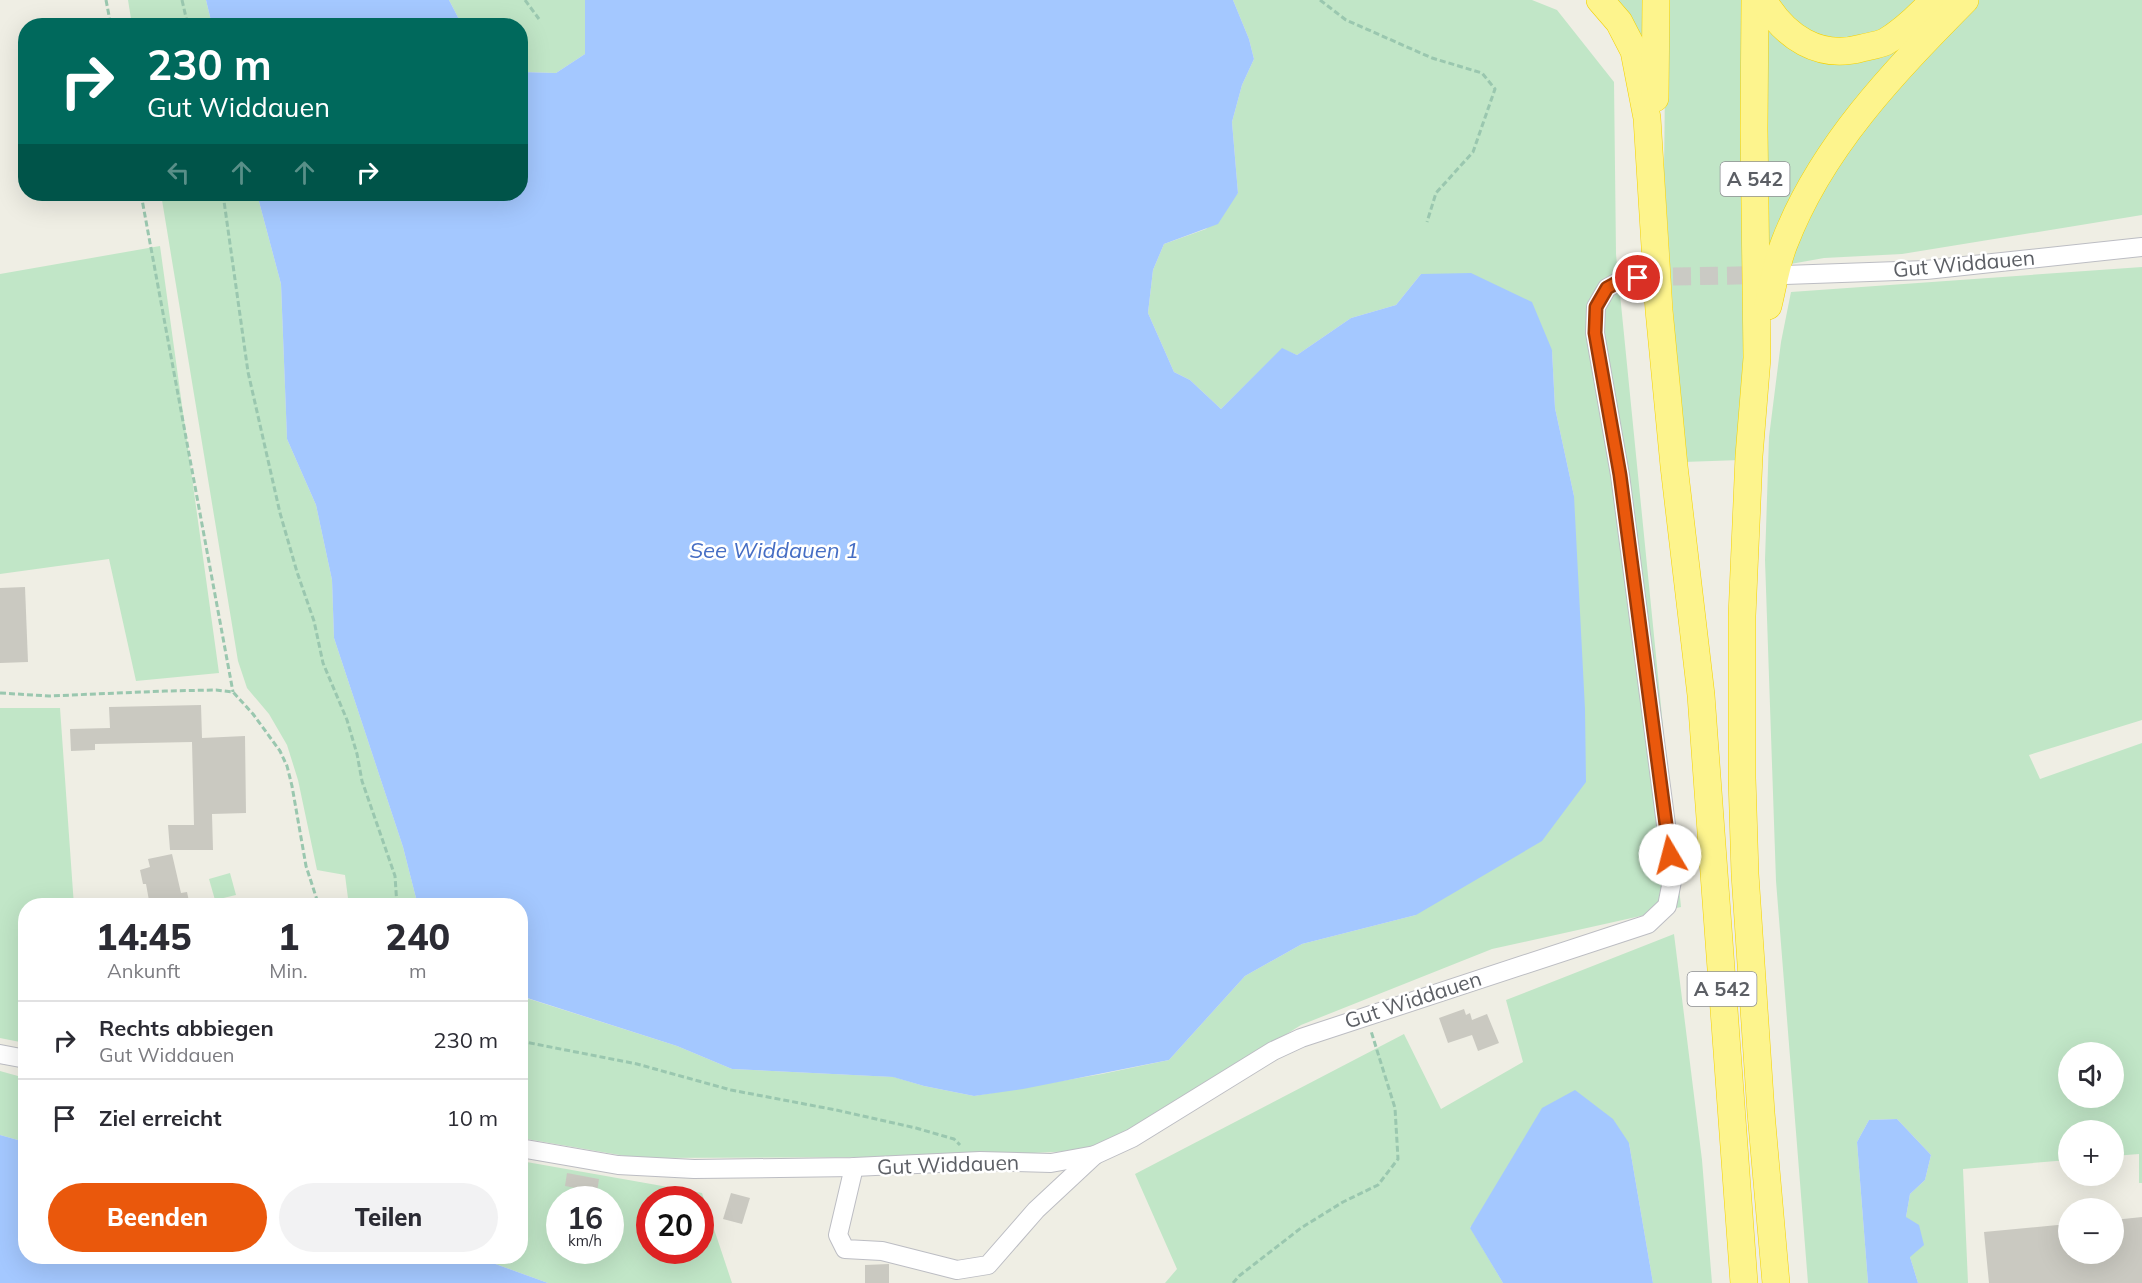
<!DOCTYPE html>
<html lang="de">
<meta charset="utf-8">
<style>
:root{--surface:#fff;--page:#f2f2f3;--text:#2b2b33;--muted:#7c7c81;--line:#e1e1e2;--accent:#ea580c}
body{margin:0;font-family:Mulish,sans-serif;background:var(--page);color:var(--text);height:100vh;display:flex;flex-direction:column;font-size:22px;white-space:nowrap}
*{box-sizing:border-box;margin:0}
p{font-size:20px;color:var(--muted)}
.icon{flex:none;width:33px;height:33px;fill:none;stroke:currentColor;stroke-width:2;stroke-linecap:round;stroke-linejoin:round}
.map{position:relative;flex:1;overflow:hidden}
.sheet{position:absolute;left:18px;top:898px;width:510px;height:366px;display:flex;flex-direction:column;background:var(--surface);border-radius:24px;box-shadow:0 6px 24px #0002}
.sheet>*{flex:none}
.hud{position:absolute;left:18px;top:18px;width:510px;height:183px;border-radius:24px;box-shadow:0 6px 24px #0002;background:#00695c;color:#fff;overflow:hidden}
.buttons{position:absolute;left:2058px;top:1042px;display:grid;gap:12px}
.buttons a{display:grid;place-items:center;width:66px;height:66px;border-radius:50%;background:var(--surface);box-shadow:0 6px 24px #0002;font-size:30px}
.speed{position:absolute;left:546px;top:1186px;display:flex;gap:12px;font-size:30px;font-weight:700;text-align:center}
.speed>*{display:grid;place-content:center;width:78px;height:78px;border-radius:50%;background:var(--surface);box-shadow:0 6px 24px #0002;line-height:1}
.speed small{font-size:15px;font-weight:400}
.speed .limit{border:9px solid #d22;background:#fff;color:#111}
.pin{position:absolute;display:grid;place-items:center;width:51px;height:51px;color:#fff;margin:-26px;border:3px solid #fff;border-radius:50%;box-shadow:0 2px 6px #0007}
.me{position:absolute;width:66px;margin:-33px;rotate:352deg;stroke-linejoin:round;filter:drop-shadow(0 0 4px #0008)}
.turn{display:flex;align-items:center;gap:21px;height:126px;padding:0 30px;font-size:27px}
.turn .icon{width:78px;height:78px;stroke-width:2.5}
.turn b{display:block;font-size:42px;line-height:51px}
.lanes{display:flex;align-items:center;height:57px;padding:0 30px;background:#0003;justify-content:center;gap:30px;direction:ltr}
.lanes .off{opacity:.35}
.eta{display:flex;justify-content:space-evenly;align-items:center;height:102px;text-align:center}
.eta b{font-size:36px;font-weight:800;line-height:42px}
.action{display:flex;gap:12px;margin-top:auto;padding:12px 30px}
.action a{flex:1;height:69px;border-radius:36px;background:var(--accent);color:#fff;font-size:24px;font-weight:800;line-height:69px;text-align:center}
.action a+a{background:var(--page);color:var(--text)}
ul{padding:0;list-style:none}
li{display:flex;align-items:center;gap:18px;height:78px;padding:0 30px;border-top:2px solid var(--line)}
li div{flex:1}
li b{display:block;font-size:22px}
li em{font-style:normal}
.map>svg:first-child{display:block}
.green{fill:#c1e6c7;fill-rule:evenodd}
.water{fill:#a4c8ff}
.building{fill:#cac9c1}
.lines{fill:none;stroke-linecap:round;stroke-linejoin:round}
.minor-tunnel{stroke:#cacac4;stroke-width:18;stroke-dasharray:18 9;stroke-linecap:butt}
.minor-casing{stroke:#bcbdc3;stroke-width:20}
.highway-casing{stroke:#f3d100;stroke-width:28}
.path{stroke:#9ac7af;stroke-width:3;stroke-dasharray:6 3;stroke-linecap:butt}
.minor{stroke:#fff;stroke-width:18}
.highway{stroke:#fdf48d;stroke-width:27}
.route-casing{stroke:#983908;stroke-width:15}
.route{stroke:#ea580c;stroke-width:10}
.labels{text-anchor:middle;stroke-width:5;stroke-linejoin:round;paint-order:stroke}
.shield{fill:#fff;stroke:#8d8f93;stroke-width:1.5}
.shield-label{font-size:20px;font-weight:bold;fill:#5c5f65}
.street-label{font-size:21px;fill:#5c5f65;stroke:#fff}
.water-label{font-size:22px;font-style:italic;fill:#466ec4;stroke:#fff}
</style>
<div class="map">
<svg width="2142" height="1283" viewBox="0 0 2142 1283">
<rect width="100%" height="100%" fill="#efeee4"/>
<g class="green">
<path d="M128 0H206L212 25H132Z"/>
<path d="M449 0H585V54L556 73 521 72 520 26 462 25Z"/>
<path d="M1233 0H1532L1557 10 1614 82 1616 254 1681 907 1492 949 1301 1025 1127 1135 1095 1150 951 1157 637 1158 521 1138 520 996 677 1046 732 1069 894 1077 924 1086 974 1096 1102 1074 1169 1060 1245 976 1302 944 1416 915 1574 496 1555 408 1552 350 1421 274 1396 305 1351 318 1297 355 1282 349 1221 409 1190 380 1174 372 1148 313 1153 270 1164 244 1206 229 1238 193 1232 122 1242 85 1254 59 1249 39Z"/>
<path d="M1612 0H1648L1647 53Z"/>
<path d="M1666 0H1745L1748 340 1741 460 1683 462 1664 172Z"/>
<path d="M1774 0H1923L1901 23 1857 43 1808 38Z"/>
<path d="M1976 0H2142V215L1902 254 1824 258 1785 265 1841 151Z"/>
<path d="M1761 12 1806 50 1918 25 1764 264Z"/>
<path d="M161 194H257L281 284 287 439 316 505 332 580 334 638 403 847 418 906H349L345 875 317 870 298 780 287 745 269 714 247 688 238 661Z"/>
<path d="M160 246 219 673 136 681 109 559 0 574V274Z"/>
<path d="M2142 267V720L2029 755 2040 779 2142 743V1183H2139V1154L2114 1156V1131H2068V1160L1963 1169 1968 1283H1918L1910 1257 1906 1217 1910 1194 1925 1180 1931 1155 1897 1119 1869 1120 1857 1142 1868 1283H1808L1776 881 1765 560 1769 437 1781 342 1791 292ZM2068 1053H2114V1098H2068Z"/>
<path d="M0 708H60L74 906H26L25 1043 0 1038Z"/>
<path d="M230 873 236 895 215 900 209 879Z"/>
<path d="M1674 934 1702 1160 1712 1283H1653L1629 1143 1470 1227 1503 1283H1165L1177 1269 1135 1174 1404 1034 1441 1109 1523 1062 1506 1000Z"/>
<path d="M0 1071 25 1078V1142L0 1135Z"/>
<path d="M521 1161 702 1193 732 1283H548L476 1257H520ZM560 1200H610V1251H560ZM650 1200H700V1251H650Z"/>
</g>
<g class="water">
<path d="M206 0H449L462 25H212Z"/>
<path d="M585 0H1233L1249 39 1254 59 1242 85 1232 122 1238 193 1218 224 1164 244 1153 270 1148 313 1174 372 1190 380 1221 409 1282 348 1297 355 1351 318 1396 305 1421 274 1471 273 1532 302 1552 350 1555 408 1574 496 1585 709 1586 782 1542 841 1416 915 1302 944 1245 976 1169 1060 1023 1089 974 1096 924 1086 893 1077 732 1069 677 1046 521 996 520 906H418L403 847 334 638 332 580 316 505 287 439 281 284 257 194H520L521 72 556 73 585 54Z"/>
<path d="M1575 1090 1613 1119 1629 1143 1653 1283H1503L1470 1228 1542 1108Z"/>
<path d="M1897 1119 1931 1155 1925 1180 1910 1194 1906 1217 1919 1225 1924 1245 1910 1257 1918 1283H1868L1857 1142 1869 1120Z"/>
<path d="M0 1135 25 1142 26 1257H476L548 1283H0Z"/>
</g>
<g class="building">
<path d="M25 587 28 662 0 663V588Z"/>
<path d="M201 705 202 738 245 736 246 813 212 814 213 850H170L168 825H194L192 742 95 744V750L71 751 70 729 110 728 109 707Z"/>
<path d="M172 854 181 893 187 892 190 906H150L146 884H143L140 870 150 867 148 859Z"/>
<path d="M1464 1009 1466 1015 1470 1013 1472 1020 1487 1014 1499 1043 1478 1051 1472 1035 1448 1043 1439 1018Z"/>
<path d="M567 1173 599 1179 597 1192 565 1186Z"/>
<path d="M731 1193 750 1198 742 1224 723 1219Z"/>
<path d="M2142 1217V1283H1989L1984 1232 2068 1224V1254H2114V1220Z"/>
<path d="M889 1264V1283H865V1265Z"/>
</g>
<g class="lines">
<path class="minor-tunnel" d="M1646 277 1765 275"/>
<g class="minor-casing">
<g id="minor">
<path d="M1785 275 1926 270 2142 247"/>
<path d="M0 1054 26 1059"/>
<path d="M520 1148 618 1165 694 1169 854 1167 980 1161 1051 1163 1095 1155 1132 1138 1273 1051 1301 1038 1648 924 1667 906 1672 881 1670 855 1620 475 1595 333 1596 307 1607 288 1618 282 1638 278"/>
<path d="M854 1167 838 1235 845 1249 882 1251 957 1270 988 1265 1036 1210 1095 1155"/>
</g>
</g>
<g class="highway-casing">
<g id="highway">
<path d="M1600 0 1619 22 1634 51 1647 118 1659 310 1674 466 1701 695 1744 1283"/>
<path d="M1755 0 1754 129 1757 358 1749 456 1742 616V778L1745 874 1761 1113 1776 1283"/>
<path d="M1763 0C1785 37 1819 60 1862 48 1870 46 1878 45 1885 42 1904 31 1919 16 1934 0"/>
<path d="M1655 98 1656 0"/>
<path d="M1768 306C1773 286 1776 264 1784 244 1821 147 1893 73 1965 0"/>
</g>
</g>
<g class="path">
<path d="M106 0 111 26"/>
<path d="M182 0 188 26"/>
<path d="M525 0 539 19"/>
<path d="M1320 0 1346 20 1432 58 1482 73 1495 89 1473 152 1436 193 1427 222"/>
<path d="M141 194 233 692"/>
<path d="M223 194 248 372 280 513 297 572 314 621 323 663 347 720 357 754 362 781 395 876 397 906"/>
<path d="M0 693 49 696 165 691 216 690 233 692 253 714 280 751 287 766 292 786 306 866 319 906"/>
<path d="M520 1041 637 1064 731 1090 836 1110 916 1128 954 1139 960 1145"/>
<path d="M1233 1283 1239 1276 1301 1228 1343 1202 1378 1185 1398 1159 1395 1108 1371 1031"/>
</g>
<use href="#minor" class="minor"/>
<use href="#highway" class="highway"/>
</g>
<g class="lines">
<g class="route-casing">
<path id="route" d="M1638 278 1618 282 1607 288 1596 307 1595 333 1620 475 1670 855"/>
</g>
<use href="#route" class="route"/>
</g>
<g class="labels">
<g class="shield">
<rect x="1720.5" y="162" width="69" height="34" rx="4.5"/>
<rect x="1687.5" y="972" width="69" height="34" rx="4.5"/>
</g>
<g class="shield-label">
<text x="1755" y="186">A 542</text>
<text x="1722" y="996">A 542</text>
</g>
<g class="street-label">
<text transform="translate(1964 264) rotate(-5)" y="7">Gut Widdauen</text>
<text transform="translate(1413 1000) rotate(-18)" y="7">Gut Widdauen</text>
<text transform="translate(948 1165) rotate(-2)" y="7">Gut Widdauen</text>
</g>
<g class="water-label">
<text x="774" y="558">See Widdauen 1</text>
</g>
</g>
</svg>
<div class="buttons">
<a><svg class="icon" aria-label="sound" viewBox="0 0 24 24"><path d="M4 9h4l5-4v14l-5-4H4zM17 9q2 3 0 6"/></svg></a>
<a>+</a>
<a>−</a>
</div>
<div class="speed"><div>16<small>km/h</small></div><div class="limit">20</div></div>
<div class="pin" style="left:1638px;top:278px;background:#d93025"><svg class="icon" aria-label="arrive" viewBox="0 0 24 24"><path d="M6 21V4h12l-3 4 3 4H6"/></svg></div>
<svg class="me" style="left:1670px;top:855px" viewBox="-20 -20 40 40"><circle r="19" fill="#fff"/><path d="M0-13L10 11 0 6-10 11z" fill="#ea580c"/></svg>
<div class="hud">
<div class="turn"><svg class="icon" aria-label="right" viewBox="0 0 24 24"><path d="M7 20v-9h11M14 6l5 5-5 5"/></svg><div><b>230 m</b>Gut Widdauen</div></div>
<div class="lanes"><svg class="icon off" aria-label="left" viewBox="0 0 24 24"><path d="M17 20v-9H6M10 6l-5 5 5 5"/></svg><svg class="icon off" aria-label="ahead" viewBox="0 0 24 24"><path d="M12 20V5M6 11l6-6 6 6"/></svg><svg class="icon off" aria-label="ahead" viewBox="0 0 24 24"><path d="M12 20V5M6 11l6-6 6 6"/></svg><svg class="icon" aria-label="right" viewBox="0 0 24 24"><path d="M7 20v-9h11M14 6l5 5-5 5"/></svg></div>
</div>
<section class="sheet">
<div class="eta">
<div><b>14:45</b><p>Ankunft</p></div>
<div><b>1</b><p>Min.</p></div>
<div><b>240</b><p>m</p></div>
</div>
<ul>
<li><svg class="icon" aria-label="right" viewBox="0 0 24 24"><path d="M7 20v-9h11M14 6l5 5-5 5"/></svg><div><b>Rechts abbiegen</b><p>Gut Widdauen</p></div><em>230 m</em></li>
<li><svg class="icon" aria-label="arrive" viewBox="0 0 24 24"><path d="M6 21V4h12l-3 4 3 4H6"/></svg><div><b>Ziel erreicht</b></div><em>10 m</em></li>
</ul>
<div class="action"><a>Beenden</a><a>Teilen</a></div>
</section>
</div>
